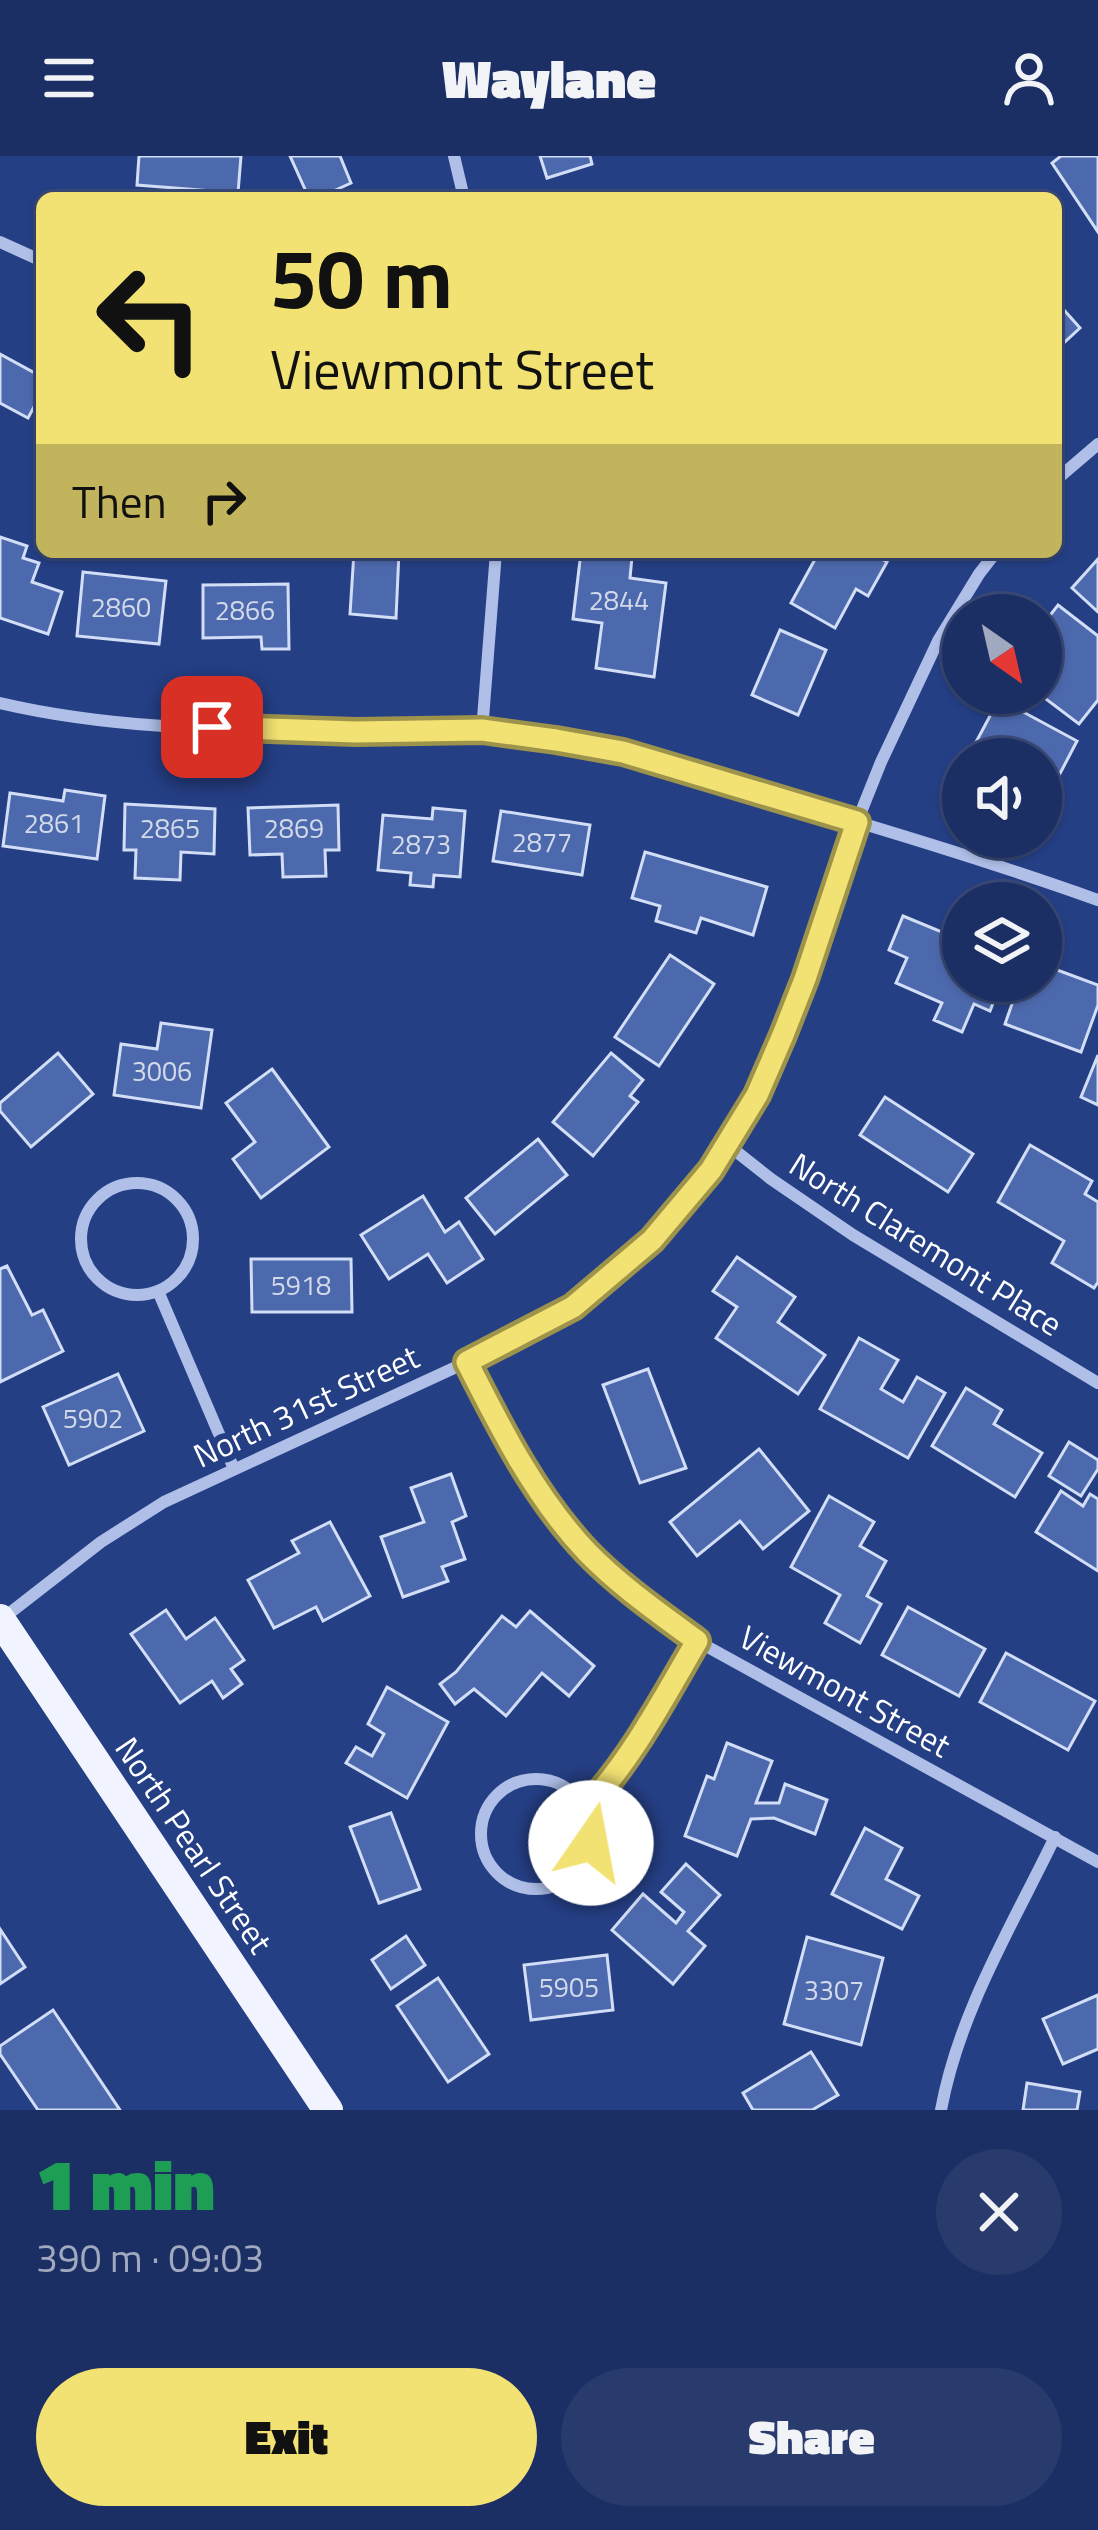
<!DOCTYPE html>
<meta charset="utf-8">
<style>
:root{--surface:#1c2f64;--page:#293b6d;--text:#f1f3f6;--muted:#a0a9bf;--line:#3a4a78;--accent:#f2e273}
body{margin:0;font-family:"Titillium Web",sans-serif;background:var(--page);color:var(--text);height:100vh;display:flex;flex-direction:column;font-size:45px;white-space:nowrap}
*{box-sizing:border-box;margin:0}
p{font-size:39px;color:var(--muted)}
.icon{flex:none;width:66px;height:66px;fill:none;stroke:currentColor;stroke-width:2;stroke-linecap:round;stroke-linejoin:round}
.map{position:relative;height:1954px;overflow:hidden}
.sheet{display:flex;flex-direction:column;background:var(--surface);flex:1}
.sheet>*{flex:none}
.guide{position:absolute;left:36px;top:36px;width:1026px;height:366px;border-radius:18px;box-shadow:0 3px 9px #0004,0 0 0 3px var(--line);background:#f2e273;color:#111;overflow:hidden}
.needle{width:78px;rotate:146deg}
.fabs{position:absolute;left:942px;top:438px;display:grid;gap:24px}
.fabs a{display:grid;place-items:center;width:120px;height:120px;border-radius:50%;background:var(--surface);box-shadow:0 3px 9px #0004,0 0 0 3px var(--line);font-size:60px}
.pin{position:absolute;display:grid;place-items:center;width:102px;height:102px;color:#fff;margin:-51px;border-radius:24px;box-shadow:0 6px 18px #0006}
.me{position:absolute;width:132px;margin:-66px;rotate:12deg;stroke-linejoin:round;filter:drop-shadow(0 0 9px #0008)}
.turn{display:flex;align-items:center;gap:42px;height:252px;padding:0 36px;font-size:54px}
.turn .icon{width:156px;height:156px;stroke-width:2.5}
.turn b{display:block;font-size:84px;line-height:102px}
.then{display:flex;align-items:center;height:114px;padding:0 36px;background:#0003;gap:24px;font-size:45px}
.round{display:grid;place-items:center;flex:none;width:126px;height:126px;border-radius:63px;background:var(--page)}
.head{display:flex;align-items:center;justify-content:space-between;height:204px;padding:0 36px}
h1{font-size:72px;font-weight:800;line-height:90px;color:#1e9e55}
.action{display:flex;gap:24px;margin-top:auto;padding:24px 36px}
.action a{flex:1;height:138px;border-radius:72px;background:var(--accent);color:#111;font-size:48px;font-weight:800;line-height:138px;text-align:center}
.action a+a{background:var(--page);color:var(--text)}
header{display:flex;justify-content:space-between;align-items:center;height:156px;padding:0 36px;background:var(--surface);font-size:54px;font-weight:800}
.map>svg:first-child{display:block}
.building{fill:#4d69ad;stroke:#d2ddf6;stroke-width:3}
.lines{fill:none;stroke-linecap:round;stroke-linejoin:round}
.street{stroke:#afbfe8;stroke-width:12}
.primary{stroke:#f1f4fe;stroke-width:30}
.route-casing{stroke:#9d934b;stroke-width:30}
.route{stroke:#f2e273;stroke-width:21}
.labels{text-anchor:middle;stroke-width:12;stroke-linejoin:round;paint-order:stroke}
.number-label{font-size:27px;fill:#d2daea}
.street-label{font-size:33px;fill:#fff;stroke:#253f85}
</style>
<header><svg class="icon" aria-label="menu" viewBox="0 0 24 24"><path d="M4 6h16M4 12h16M4 18h16"/></svg>Waylane<svg class="icon" aria-label="person" viewBox="0 0 24 24"><circle cx="12" cy="8" r="4"/><path d="M4 21q1-7 8-7t8 7"/></svg></header>
<div class="map">
<svg width="1098" height="1954" viewBox="0 0 1098 1954">
<rect width="100%" height="100%" fill="#253f85"/>
<g class="building">
<path d="M139 0H241L238 37 137 29Z"/>
<path d="M290 0H340L351 27 318 42H309Z"/>
<path d="M540 0H590L592 8 547 22Z"/>
<path d="M1061 0H1098V76L1052 7Z"/>
<path d="M1056 145 1080 172 1056 194Z"/>
<path d="M0 198 42 221V236L28 262 0 247Z"/>
<path d="M0 381 27 390 23 402 39 407 32 426 62 436 48 478 0 462Z"/>
<path d="M354 396H399L396 462 350 458Z"/>
<path d="M581 396 632 401 630 422 666 427 654 521 596 512 602 467 573 463Z"/>
<path d="M819 396H869L887 406 868 440 856 433 835 472 791 447Z"/>
<path d="M1098 403V456L1072 432Z"/>
<path d="M83 416 166 425 159 488 77 480Z"/>
<path d="M288 428 289 493H262L261 481 203 482V429Z"/>
<path d="M1058 449 1098 480V544L1079 568 1038 537H1041V511L1050 500 1041 493V471Z"/>
<path d="M780 474 826 494 798 559 752 539Z"/>
<path d="M999 543 1077 585 1054 629 1041 622V603H967Z"/>
<path d="M65 634 105 640 97 703 3 690 10 637 63 645Z"/>
<path d="M125 648 215 653 214 698 181 696 180 724 135 722 136 694H124Z"/>
<path d="M338 649 339 694H325L326 720 283 721 282 698 250 699 248 652Z"/>
<path d="M433 652 465 655 460 721 434 719 433 731 410 729 411 717 378 714 383 659 432 663Z"/>
<path d="M501 655 590 669 582 719 493 705Z"/>
<path d="M645 696 767 731 753 779 701 762 696 777 656 765 660 750 632 742Z"/>
<path d="M903 760 959 783 954 796 963 800V825H982L999 832 990 855 974 848 962 876 934 864 942 847 896 827 907 802 889 794Z"/>
<path d="M670 799 714 828 659 910 615 881Z"/>
<path d="M1041 808 1098 829V849L1081 896 1005 868 1020 825H1041Z"/>
<path d="M161 867 212 874 201 952 114 939 121 888 157 893Z"/>
<path d="M58 897 93 938 31 991 0 955V947Z"/>
<path d="M611 897 643 924 630 940 638 946 593 1000 553 966Z"/>
<path d="M1098 899V949L1081 941Z"/>
<path d="M272 913 329 991 261 1042 233 1003 255 986 226 947Z"/>
<path d="M885 941 973 998 948 1036 860 979Z"/>
<path d="M538 983 567 1019 495 1078 466 1042Z"/>
<path d="M1030 989 1092 1025 1085 1038 1098 1046V1126L1094 1132 1052 1107 1064 1085 998 1046Z"/>
<path d="M423 1040 445 1076 459 1066 483 1103 447 1127 428 1098 389 1123 361 1079Z"/>
<path d="M737 1101 795 1141 778 1166 825 1199 798 1238 716 1182 737 1151 713 1135Z"/>
<path d="M251 1103H351L352 1156H252Z"/>
<path d="M7 1110 32 1159 43 1154 63 1195 0 1226V1113Z"/>
<path d="M859 1182 898 1204 881 1233 903 1246 917 1221 945 1237 908 1302 820 1253Z"/>
<path d="M648 1213 686 1312 640 1327 603 1229Z"/>
<path d="M118 1218 144 1275 69 1309 43 1251Z"/>
<path d="M966 1232 1002 1254 994 1268 1042 1297 1015 1341 932 1290Z"/>
<path d="M1069 1286 1098 1304V1313L1081 1340 1049 1320Z"/>
<path d="M759 1293 809 1355 763 1393 740 1365 697 1400 670 1366Z"/>
<path d="M451 1318 466 1360 452 1366 465 1403 442 1411 448 1425 403 1441 381 1381 424 1366 411 1332Z"/>
<path d="M1061 1335 1083 1350 1090 1338 1098 1343V1415L1036 1376Z"/>
<path d="M829 1340 874 1366 860 1390 886 1405 867 1440 881 1448 860 1487 825 1467 840 1439 791 1411Z"/>
<path d="M330 1366 370 1440 323 1465 316 1451 274 1472 248 1424 299 1397 292 1385Z"/>
<path d="M908 1451 985 1493 959 1540 882 1499Z"/>
<path d="M166 1454 186 1483 215 1462 244 1504 231 1513 242 1528 223 1542 212 1525 180 1547 131 1478Z"/>
<path d="M530 1455 594 1510 569 1540 542 1517 506 1560 474 1533 455 1548 440 1528 456 1516 502 1460 516 1471Z"/>
<path d="M1006 1497 1095 1545 1068 1594 980 1546Z"/>
<path d="M387 1531 448 1566 407 1642 346 1607 356 1591 372 1600 384 1578 368 1568Z"/>
<path d="M727 1587 772 1605 756 1647H779L785 1628 827 1644 815 1678 774 1662 751 1663 737 1700 685 1680 707 1620 714 1623Z"/>
<path d="M391 1657 420 1733 379 1747 350 1671Z"/>
<path d="M865 1672 902 1692 886 1723 919 1740 902 1773 832 1738Z"/>
<path d="M686 1708 720 1739 688 1775 705 1790 673 1828 612 1774 643 1738 676 1767 684 1756 661 1736Z"/>
<path d="M0 1773 25 1811 0 1828Z"/>
<path d="M406 1780 425 1809 391 1833 372 1804Z"/>
<path d="M807 1781 883 1802 861 1889 784 1868Z"/>
<path d="M607 1799 613 1854 531 1864 524 1809Z"/>
<path d="M438 1822 489 1898 448 1926 397 1850Z"/>
<path d="M1098 1839V1893L1063 1908 1043 1863Z"/>
<path d="M53 1854 120 1954H38L0 1898V1890Z"/>
<path d="M811 1896 838 1939 812 1954H753L743 1937Z"/>
<path d="M1027 1927 1080 1936 1077 1954H1023Z"/>
</g>
<g class="lines">
<g class="street">
<path d="M454 0 464 42"/>
<path d="M0 86 42 105"/>
<path d="M1056 324 1098 288"/>
<path d="M0 547C115 574 236 574 354 576 397 577 440 572 482 575 580 580 674 611 767 639 878 672 989 705 1098 744"/>
<path d="M482 575 496 396"/>
<path d="M728 989 771 1023 853 1079 1098 1227"/>
<circle cx="137" cy="1083" r="56"/>
<path d="M158 1135 234 1313"/>
<path d="M467 1206 503 1279 546 1345 587 1395 629 1435 697 1485 1098 1706"/>
<path d="M2 1463 101 1386 164 1346 467 1206 573 1151 652 1084 694 1038 728 989 757 939 805 823 857 666 881 606 938 485 979 418 996 396"/>
<circle cx="536" cy="1678" r="55"/>
<path d="M586 1652C631 1602 663 1543 697 1485"/>
<path d="M941 1954C959 1856 1012 1770 1055 1681"/>
</g>
<path class="primary" d="M0 1463 328 1954"/>
</g>
<g class="lines">
<g class="route-casing">
<path id="route" d="M212 571 356 576 482 574 556 584 623 596 857 666 805 823 783 879 757 939 711 1014 652 1084 573 1151 467 1206C501 1273 535 1341 587 1396 620 1430 659 1457 697 1485 663 1543 632 1603 586 1652L591 1669V1687"/>
</g>
<use href="#route" class="route"/>
</g>
<g class="labels">
<g class="number-label">
<text x="619" y="454">2844</text>
<text x="121" y="461">2860</text>
<text x="245" y="464">2866</text>
<text x="54" y="677">2861</text>
<text x="170" y="682">2865</text>
<text x="294" y="682">2869</text>
<text x="542" y="696">2877</text>
<text x="421" y="698">2873</text>
<text x="162" y="925">3006</text>
<text x="301" y="1139">5918</text>
<text x="93" y="1272">5902</text>
<text x="569" y="1841">5905</text>
<text x="834" y="1844">3307</text>
</g>
<g class="street-label">
<text transform="translate(926 1088) rotate(32)" y="12">North Claremont Place</text>
<text transform="translate(306 1250) rotate(-25)" y="12">North 31st Street</text>
<text transform="translate(845 1535) rotate(29)" y="12">Viewmont Street</text>
<text transform="translate(194 1689) rotate(56)" y="12">North Pearl Street</text>
</g>
</g>
</svg>
<div class="fabs">
<a><svg class="needle" viewBox="-14 -14 28 28"><path d="M0-13l5 13h-10z" fill="#e53935"/><path d="M0 13l5-13h-10z" fill="#a0a9bf"/></svg></a>
<a><svg class="icon" aria-label="sound" viewBox="0 0 24 24"><path d="M4 9h4l5-4v14l-5-4H4zM17 9q2 3 0 6"/></svg></a>
<a><svg class="icon" aria-label="layers" viewBox="0 0 24 24"><path d="M12 4l9 5-9 5-9-5zM3 14l9 5 9-5"/></svg></a>
</div>
<div class="pin" style="left:212px;top:571px;background:#d93025"><svg class="icon" aria-label="arrive" viewBox="0 0 24 24"><path d="M6 21V4h12l-3 4 3 4H6"/></svg></div>
<svg class="me" style="left:591px;top:1687px" viewBox="-20 -20 40 40"><circle r="19" fill="#fff"/><path d="M0-13L10 11 0 6-10 11z" fill="#f2e273"/></svg>
<div class="guide">
<div class="turn"><svg class="icon" aria-label="left" viewBox="0 0 24 24"><path d="M17 20v-9H6M10 6l-5 5 5 5"/></svg><div><b>50 m</b>Viewmont Street</div></div>
<div class="then">Then<svg class="icon" aria-label="right" viewBox="0 0 24 24"><path d="M7 20v-9h11M14 6l5 5-5 5"/></svg></div>
</div>
</div>
<section class="sheet">
<div class="head"><div><h1>1 min</h1><p>390 m · 09:03</p></div><a class="round"><svg class="icon" aria-label="close" viewBox="0 0 24 24"><path d="M6 6l12 12M18 6L6 18"/></svg></a></div>
<div class="action"><a>Exit</a><a>Share</a></div>
</section>
